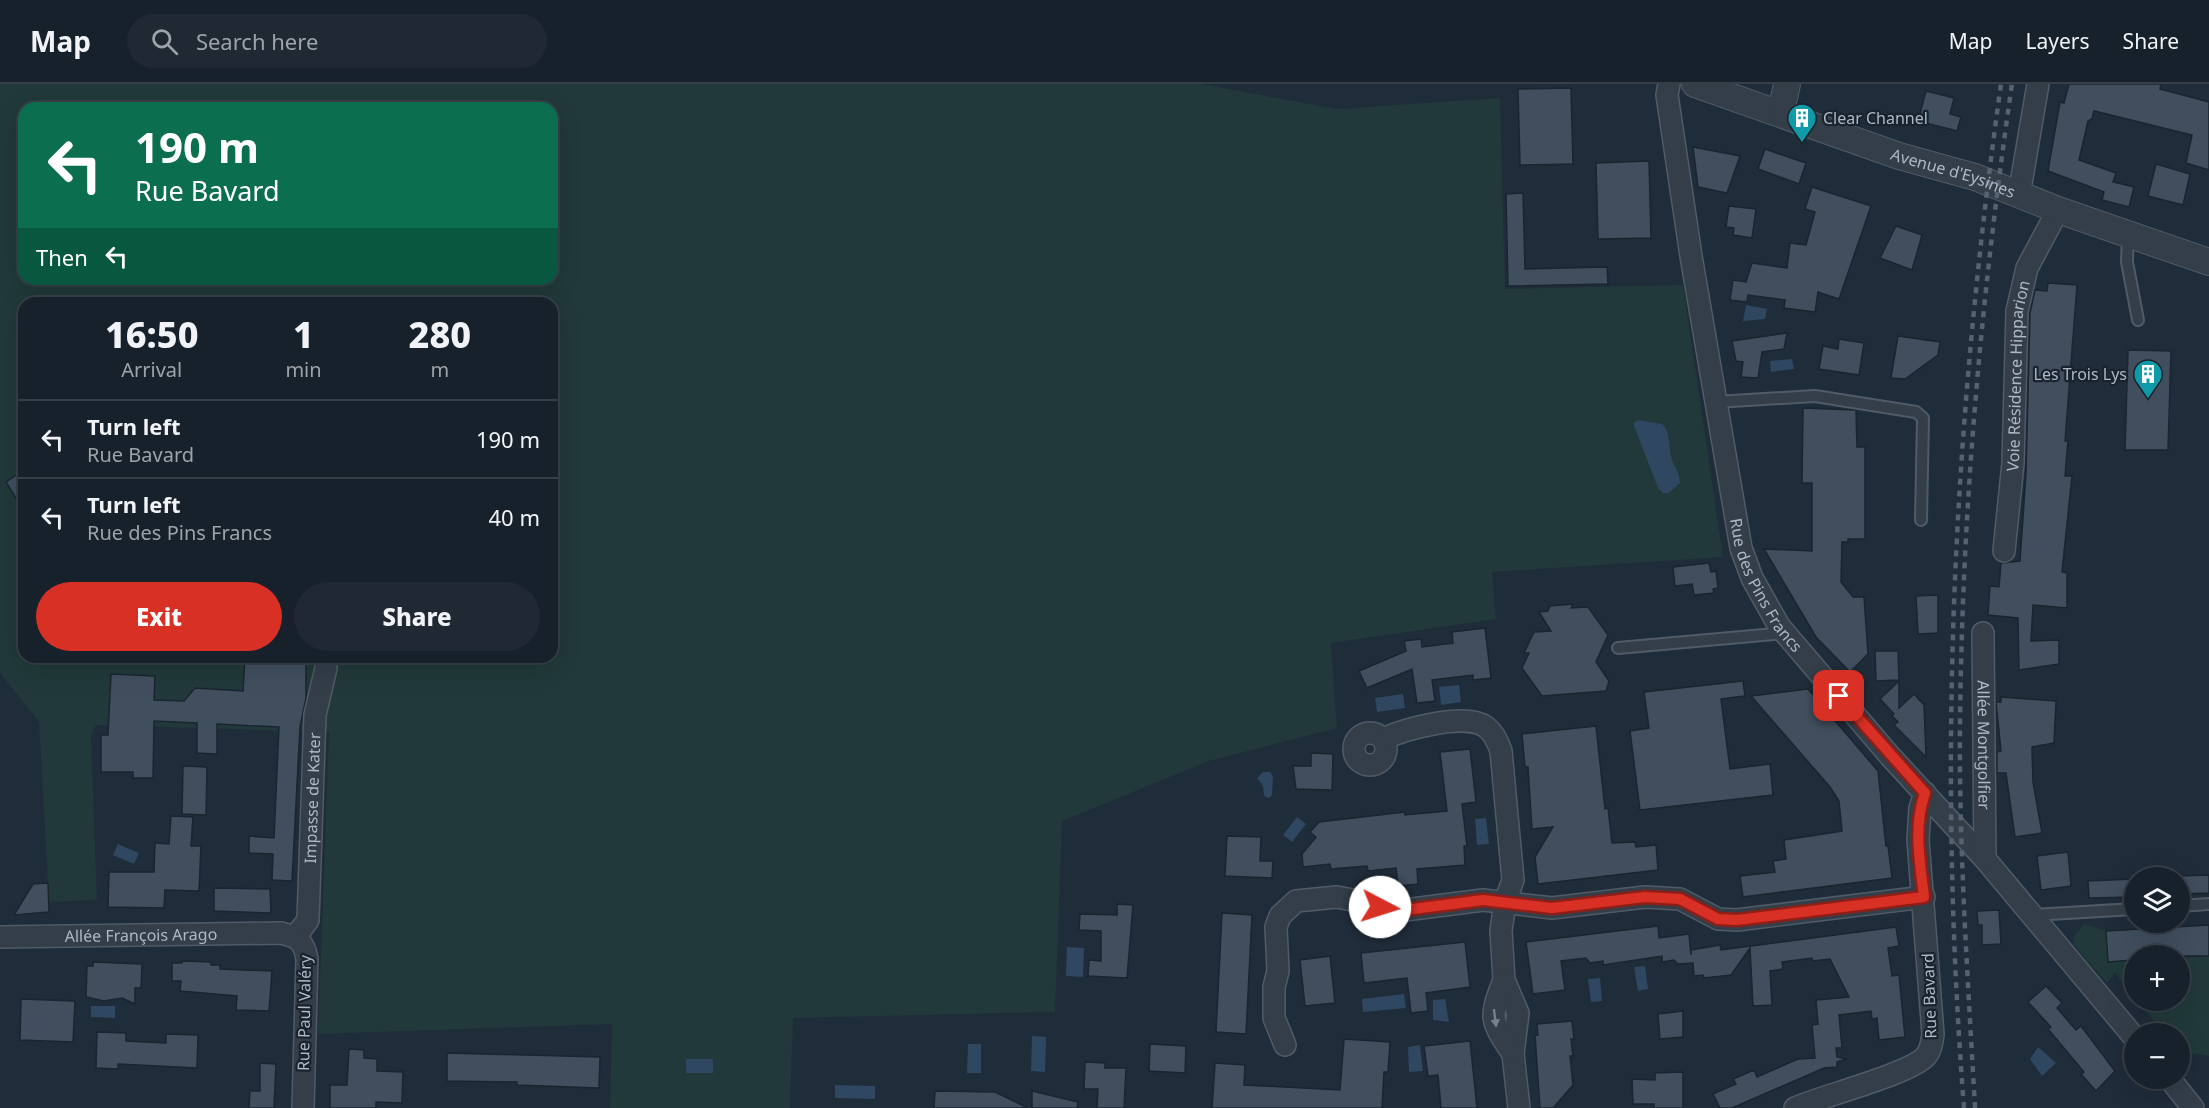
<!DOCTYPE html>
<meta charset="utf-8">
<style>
:root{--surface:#17212b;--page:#202933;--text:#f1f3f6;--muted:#9ea3a9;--line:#363e47;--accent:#d93025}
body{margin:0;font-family:"Noto Sans",sans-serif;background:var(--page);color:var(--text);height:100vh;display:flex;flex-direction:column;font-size:22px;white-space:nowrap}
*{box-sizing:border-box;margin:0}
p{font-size:20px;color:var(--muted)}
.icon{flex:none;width:33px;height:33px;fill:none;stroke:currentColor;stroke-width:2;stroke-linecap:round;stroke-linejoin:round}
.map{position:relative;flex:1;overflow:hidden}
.panel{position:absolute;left:18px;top:213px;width:540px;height:366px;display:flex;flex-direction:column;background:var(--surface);border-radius:18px;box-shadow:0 6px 24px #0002,0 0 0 2px var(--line)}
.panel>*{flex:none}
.hud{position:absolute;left:18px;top:18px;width:540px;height:183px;border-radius:18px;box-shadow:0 6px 24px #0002,0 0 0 2px var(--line);background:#0b6e4f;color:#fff;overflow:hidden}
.buttons{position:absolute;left:2124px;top:783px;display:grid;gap:12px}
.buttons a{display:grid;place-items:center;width:66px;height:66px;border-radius:50%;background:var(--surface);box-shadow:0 6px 24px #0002,0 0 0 2px var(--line);font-size:30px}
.pin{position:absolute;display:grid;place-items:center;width:51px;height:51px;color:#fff;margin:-26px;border-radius:12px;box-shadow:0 3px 9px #0006}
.me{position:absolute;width:66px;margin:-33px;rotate:95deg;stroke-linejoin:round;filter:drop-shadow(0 0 4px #0008)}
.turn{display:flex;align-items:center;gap:21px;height:126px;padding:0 18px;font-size:27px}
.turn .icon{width:78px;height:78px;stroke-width:2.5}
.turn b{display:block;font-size:42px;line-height:51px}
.then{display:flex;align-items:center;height:57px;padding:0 18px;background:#0003;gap:12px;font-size:22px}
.eta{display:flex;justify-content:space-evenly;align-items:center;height:102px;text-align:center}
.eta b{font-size:36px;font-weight:800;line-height:42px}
.action{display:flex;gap:12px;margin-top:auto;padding:12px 18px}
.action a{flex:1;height:69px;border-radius:36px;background:var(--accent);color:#fff;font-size:24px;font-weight:800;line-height:69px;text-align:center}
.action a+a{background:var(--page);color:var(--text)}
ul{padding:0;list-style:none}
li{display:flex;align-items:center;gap:18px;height:78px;padding:0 18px;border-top:2px solid var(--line)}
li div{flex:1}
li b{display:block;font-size:22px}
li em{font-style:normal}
header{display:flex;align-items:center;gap:36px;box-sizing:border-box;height:84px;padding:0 30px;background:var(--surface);border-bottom:2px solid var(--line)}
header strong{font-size:28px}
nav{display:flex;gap:33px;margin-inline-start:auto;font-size:21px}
.search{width:420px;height:54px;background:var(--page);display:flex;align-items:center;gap:15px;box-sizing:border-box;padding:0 21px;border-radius:33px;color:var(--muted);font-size:22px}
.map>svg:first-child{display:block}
.green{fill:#21393a;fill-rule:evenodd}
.water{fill:#2f4760}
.building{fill:#404e5e;stroke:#1a2530;stroke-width:1.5}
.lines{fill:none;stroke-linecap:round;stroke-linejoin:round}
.service-casing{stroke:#505b67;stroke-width:14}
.minor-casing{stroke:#505b67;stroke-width:24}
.tertiary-casing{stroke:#505b67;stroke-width:28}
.service{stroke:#333e49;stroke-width:10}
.minor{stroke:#333e49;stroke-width:21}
.tertiary{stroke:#333e49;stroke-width:26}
.rail{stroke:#546271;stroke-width:4.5;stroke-dasharray:6 6;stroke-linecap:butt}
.oneway{fill:#76818e}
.route-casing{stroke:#8d1f18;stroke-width:15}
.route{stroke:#d93025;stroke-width:10}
.labels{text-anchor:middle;stroke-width:4.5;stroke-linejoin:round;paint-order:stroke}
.poi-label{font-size:16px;fill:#adb8c6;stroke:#18232e;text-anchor:start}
.street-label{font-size:16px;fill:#adb8c6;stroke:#18232e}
</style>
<header>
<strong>Map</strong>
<div class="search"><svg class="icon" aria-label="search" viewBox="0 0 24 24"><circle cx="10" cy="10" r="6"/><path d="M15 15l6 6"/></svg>Search here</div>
<nav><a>Map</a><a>Layers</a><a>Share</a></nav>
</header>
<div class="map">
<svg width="2209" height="1024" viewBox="0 0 2209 1024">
<rect width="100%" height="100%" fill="#1f2c39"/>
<g class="green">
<path d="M0 0H1201L1337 25 1500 14 1505 205 1683 201 1723 473 1492 488 1496 535 1331 559 1337 644 1209 677 1062 737 1055 928 793 934 790 1024H610L612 940 318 950 329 648 96 641 91 652 97 816 49 818 39 638 0 589ZM24 24H552V195H24ZM24 219H552V573H24Z"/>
<path d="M2085 840 2106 847 2108 878 2134 876V913L2115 889 2107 899 2073 860 2074 852Z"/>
<path d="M2209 872V972L2180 967V950L2165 949 2137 917 2180 916V874Z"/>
</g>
<g class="water">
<path d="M1746 221 1767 225 1765 235 1743 237Z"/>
<path d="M1792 275 1794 285 1771 288 1770 277Z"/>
<path d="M1638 336 1662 340C1671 348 1668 360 1671 372 1673 382 1680 388 1680 399L1669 409H1663L1658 404 1633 339Z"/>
<path d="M1459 601 1461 618 1441 621 1439 603Z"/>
<path d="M1403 610 1405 624 1377 628 1375 614Z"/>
<path d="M1263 688H1270L1273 692 1272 711 1269 714 1264 712 1263 702 1257 694Z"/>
<path d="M1297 733 1306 740 1292 758 1283 751Z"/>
<path d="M1486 734 1489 760 1477 761 1475 735Z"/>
<path d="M118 760 139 769 134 780 113 771Z"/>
<path d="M1067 863 1084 864 1083 893 1066 892Z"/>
<path d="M1645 882 1648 905 1638 907 1634 883Z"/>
<path d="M1600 894 1602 917 1591 918 1588 895Z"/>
<path d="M1404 910 1406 924 1363 928 1362 915Z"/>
<path d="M1445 915 1449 938 1433 936V916Z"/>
<path d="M91 922H115V934L91 933Z"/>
<path d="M1032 952 1046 953 1045 988 1031 987Z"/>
<path d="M968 960H981V989H967Z"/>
<path d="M1420 961 1423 987 1409 988 1408 963Z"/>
<path d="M2038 963 2056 979 2042 992 2030 975Z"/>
<rect x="686" y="975" width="27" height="14"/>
<path d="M835 1001 875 1002V1015L835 1014Z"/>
</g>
<g class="building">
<path d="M2069 0H2161L2160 5 2209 18V86L2186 79 2192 51 2094 27 2092 35 2088 37 2079 76 2116 89 2113 98 2134 103 2129 123 2102 116 2104 108 2048 87 2060 18 2064 19Z"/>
<path d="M1571 4 1573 80 1520 81 1518 5Z"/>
<path d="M1926 7 1954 14 1950 30 1961 33 1957 47 1918 37Z"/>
<path d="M1693 63 1740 72 1727 109 1698 103Z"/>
<path d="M1765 65 1806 79 1799 100 1758 85Z"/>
<path d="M1649 77 1651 154 1598 155 1596 79Z"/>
<path d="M2156 80 2190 90 2183 121 2148 112Z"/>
<path d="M1812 103 1871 122 1839 215 1818 208 1815 228 1784 224 1785 216 1748 211 1747 218 1730 216 1733 196 1746 198 1752 179 1787 184 1790 159 1806 161 1815 128 1805 125Z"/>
<path d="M1523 109 1525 185 1607 183 1608 200 1508 202 1506 110Z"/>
<path d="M1729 122 1756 125 1752 154 1733 151 1734 144 1726 143Z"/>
<path d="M1896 142 1922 151 1912 186 1880 174Z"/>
<path d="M2048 199 2077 201 2065 357H2068L2065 392H2072L2062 488 2067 489V524L2033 521 2031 557 2059 556V580L2019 586 2018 534 1988 531 1990 502 1999 503 2001 479 2020 477 2026 389 2030 229 2035 206 2047 207Z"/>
<path d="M1787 249 1784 265 1762 268 1758 294 1741 293 1743 278 1736 277 1732 257Z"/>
<path d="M1898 252 1940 258 1938 271 1905 295 1891 294Z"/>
<path d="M1839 255 1864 259 1859 291 1819 285 1823 262 1838 265Z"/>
<path d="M2128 266 2171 267 2168 366H2125Z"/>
<path d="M1803 324 1856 326 1857 363H1865V455H1848V458H1842L1841 498 1853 513H1864L1868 570 1850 588 1816 553 1764 465 1812 467V399H1802Z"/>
<path d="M24 386V427L6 398Z"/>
<path d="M1709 479 1711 488 1716 487 1718 504 1713 505 1714 509 1694 511 1692 500 1675 502 1673 483Z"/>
<path d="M1938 511V549L1918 550 1916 512Z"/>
<path d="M1573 520 1571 524 1588 523 1608 551 1596 578 1609 597 1606 607 1542 612 1522 584 1529 569H1524L1534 548 1551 547 1539 528 1548 527 1550 522Z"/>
<path d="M1485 544 1491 594 1473 596V591L1432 596 1435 617 1417 619 1412 585 1367 604 1359 587 1406 567 1404 557 1421 555 1422 563 1453 559 1452 548Z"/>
<path d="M1875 567H1898L1899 596 1876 597Z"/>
<path d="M245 573H306V614L300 643 292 797 272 796 273 770 249 769V752L274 754 279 643 217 640V670L197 669V639L154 637 153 694H133V688H101V651H108L111 590 155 592 154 616 184 617 195 604 243 607Z"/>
<path d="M1743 597 1745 612 1721 615 1730 685 1770 680 1773 711 1640 726 1630 647 1649 644 1644 608Z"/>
<path d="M1899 597V624L1914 610 1924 621 1926 673 1894 641 1898 638 1892 632 1894 630 1880 615Z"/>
<path d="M1808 605 1878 687 1886 762H1888L1892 794 1743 813 1740 792 1775 788 1773 777 1786 775 1784 756 1842 747 1839 717 1830 703 1751 612Z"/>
<path d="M2001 613 2056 617 2054 659 2032 663 2033 698 2042 749 2015 753 2006 689H1997V668L2001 667 1996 618H2001Z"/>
<path d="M1596 642 1605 725 1608 724 1612 759 1635 758 1636 763 1656 761 1658 786 1538 800 1535 773 1553 743 1532 745 1528 683H1525L1522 650Z"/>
<path d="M1470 665 1476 718 1462 720 1467 762H1464L1465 781 1417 785 1418 800 1398 802 1396 784 1368 787 1367 782 1331 785 1330 780 1303 783 1302 770 1316 753 1310 748 1319 738 1405 728V731L1447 727 1440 668Z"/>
<path d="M1311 669 1333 670 1332 706 1296 705 1293 682H1311Z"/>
<path d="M183 682 207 683 206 731 182 730Z"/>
<path d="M171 732 193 733 191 762H201L199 807 165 806 164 824 108 823 109 788H154L155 759 169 760Z"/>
<path d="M1227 752 1261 753 1260 777H1273L1272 794 1225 792Z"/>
<path d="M2068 768 2071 802 2041 806 2037 772Z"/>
<path d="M2209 791V809L2180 810V792Z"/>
<path d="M2134 795V813L2089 814 2088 797Z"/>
<path d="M48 799 49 828 14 831 33 800Z"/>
<path d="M214 804 270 805 271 829 214 827Z"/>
<path d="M1117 820 1133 821 1127 894 1088 892 1089 876 1101 877V847L1079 846 1080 830 1117 831Z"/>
<path d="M1999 826 2001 860 1982 861V841H1978L1977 827Z"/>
<path d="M1222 829 1252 831 1246 950 1216 948Z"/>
<path d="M2209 841V872H2134V876L2108 878 2106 847Z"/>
<path d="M1658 842 1659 854 1689 850 1691 871V866L1720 861 1721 866 1896 843 1899 862 1888 864 1892 892 1899 891 1905 953 1879 956 1877 934 1872 935 1871 927 1839 931 1842 964H1836L1837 973 1846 975 1837 978V983L1824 984 1732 1024H1720L1713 1010 1736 1000 1733 995 1754 986 1757 993 1798 975 1815 974 1812 941 1818 940 1816 916 1849 913 1830 875 1812 877V874L1782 878 1783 885 1770 887 1772 921 1753 922 1750 864 1731 891 1704 894 1703 891 1694 892 1693 879 1678 880 1674 876 1662 878V872L1603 881V877L1590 879 1586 874 1561 877 1565 906 1533 910 1526 858Z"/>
<path d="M1465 858 1470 903 1426 909 1428 927 1411 929 1407 894 1364 899 1361 869Z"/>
<path d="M1330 872 1335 919 1305 922 1300 876Z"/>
<path d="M182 877 211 878V881H220V885L272 887 269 927 236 926 237 912 180 907 181 897H172V879H182Z"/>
<path d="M93 878 142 880 141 904H135V920L122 914 104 917 86 913 87 882H93Z"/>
<path d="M2046 902 2062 919 2057 924 2076 946 2081 942 2115 987 2096 1007 2081 990 2084 988 2048 945 2051 943 2028 918Z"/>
<path d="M21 915 75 917 73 958 20 956Z"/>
<path d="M1683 927V953L1660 955 1658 930Z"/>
<path d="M1572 937 1574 955H1571L1573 972H1570L1573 1001 1553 1024H1540L1535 951H1538L1537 940Z"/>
<path d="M97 948 126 949V957L166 959V950L198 951 197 984 118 980V985L96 984Z"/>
<path d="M1344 955 1390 958 1388 988H1384L1382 1024H1212L1215 979 1245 981 1244 1001 1340 1006Z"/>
<path d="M1470 957 1477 1024H1441L1438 991 1428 992 1424 962Z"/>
<path d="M1150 960 1186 962 1185 989 1149 987Z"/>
<path d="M349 965 364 966V974L377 975V987L403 988 402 1019 376 1018V1024H330V1001H347Z"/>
<path d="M447 969 600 973 599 1004 517 1001V998L447 997Z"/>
<path d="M1085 978 1105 979V984H1126L1124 1024H1097L1098 1005H1084Z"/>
<path d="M260 979 276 980 274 1024H249L250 1007H260Z"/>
<path d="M1683 988V1024H1654V1020H1633L1632 995 1655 996V989Z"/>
<path d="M935 1007 995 1008 1028 1024H934Z"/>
<path d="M1032 1007 1078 1018 1077 1024H1032Z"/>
</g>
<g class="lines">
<g class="service-casing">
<g id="service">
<path d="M2128 150 2127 178 2138 236"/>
<path d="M1715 318 1815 312 1916 328 1923 334 1921 436"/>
<path d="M1618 564 1785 549"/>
<path d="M2180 822 2209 820"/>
<path d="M2033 831 2134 825"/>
</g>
</g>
<g class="minor-casing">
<g id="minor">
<path id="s1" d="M1669 0 1667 11 1691 172 1741 464 1752 494 1779 542 1890 672 1985 775 2134 953"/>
<path d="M2019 111 2038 0"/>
<path id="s2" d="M2004 467 2013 379 2017 227 2027 184 2058 126"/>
<path id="s3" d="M1983 549 1985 775"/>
<circle cx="1370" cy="665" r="16"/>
<path d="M1383 655C1405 645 1466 628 1486 643 1494 649 1498 658 1501 667L1513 796 1505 818 1501 847 1504 896 1518 929 1513 970 1519 1024"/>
<path id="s4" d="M296 852 308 836 315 631 326 584V573"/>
<path id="s5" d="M0 853 281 849C299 853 304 858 307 875L303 1024"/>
<path d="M1504 896C1489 934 1490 936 1513 970"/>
<path d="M1285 961 1274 934V903L1278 887 1276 843 1280 832 1296 817 1337 813 1405 826 1483 816 1552 824 1645 813 1680 815 1718 835 1737 836 1924 813"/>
<path d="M2169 994 2193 1024"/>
<path d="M1795 1024C1822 1012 1910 990 1926 972 1931 966 1932 958 1933 950L1918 756 1920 724 1925 709"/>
</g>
</g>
<g class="tertiary-casing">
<g id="tertiary">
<path id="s6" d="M1695 0 1899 72 1975 93 2058 126 2209 178"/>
<path d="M1781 28 1787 0"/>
</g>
</g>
<use href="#service" class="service"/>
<use href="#minor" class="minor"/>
<use href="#tertiary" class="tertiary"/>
<g class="rail">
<path d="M1964 1024C1937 678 1953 343 2001 0"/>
<path d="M1975 1024C1968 897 1959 770 1960 643 1962 427 1981 213 2012 0"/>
</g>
</g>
<defs><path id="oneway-solid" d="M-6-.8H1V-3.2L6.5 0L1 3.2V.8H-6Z" transform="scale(1.5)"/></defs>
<use class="oneway" href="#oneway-solid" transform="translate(1495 934) rotate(83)"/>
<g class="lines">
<g class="route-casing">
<path id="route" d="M1380 823 1405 826 1483 816 1552 824 1645 813 1680 815 1718 835 1737 836 1924 813C1920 778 1913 743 1925 709L1839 612"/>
</g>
<use href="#route" class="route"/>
</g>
<defs>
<g id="building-pin" transform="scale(1.5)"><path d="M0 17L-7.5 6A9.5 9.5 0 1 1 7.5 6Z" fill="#0f9aa8" stroke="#18232e"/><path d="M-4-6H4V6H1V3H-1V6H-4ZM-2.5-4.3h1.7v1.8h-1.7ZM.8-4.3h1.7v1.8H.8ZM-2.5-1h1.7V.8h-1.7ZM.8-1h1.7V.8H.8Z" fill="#fff"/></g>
</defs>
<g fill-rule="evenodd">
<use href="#building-pin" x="1802" y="34"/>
<use href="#building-pin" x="2148" y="290"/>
</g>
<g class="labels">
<g class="poi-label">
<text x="1823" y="40">Clear Channel</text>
<text x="2127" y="296" text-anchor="end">Les Trois Lys</text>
</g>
<g class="street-label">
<text dy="6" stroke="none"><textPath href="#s6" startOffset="273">Avenue d'Eysines</textPath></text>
<text dy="6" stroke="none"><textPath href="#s2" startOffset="176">Voie Résidence Hipparion</textPath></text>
<text dy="6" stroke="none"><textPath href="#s1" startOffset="514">Rue des Pins Francs</textPath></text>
<text dy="6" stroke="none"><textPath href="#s3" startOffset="112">Allée Montgolfier</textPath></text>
<text dy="6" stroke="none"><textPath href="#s4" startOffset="142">Impasse de Kater</textPath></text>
<text dy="6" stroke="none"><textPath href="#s5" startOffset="141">Allée François Arago</textPath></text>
<text transform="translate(1929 912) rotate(-92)" y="6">Rue Bavard</text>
<text transform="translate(304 929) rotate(-89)" y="6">Rue Paul Valéry</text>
</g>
</g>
</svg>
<div class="buttons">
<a><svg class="icon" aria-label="layers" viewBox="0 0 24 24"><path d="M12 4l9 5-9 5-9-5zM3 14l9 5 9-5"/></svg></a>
<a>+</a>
<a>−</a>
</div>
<div class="pin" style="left:1839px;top:612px;background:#d93025"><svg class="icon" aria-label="arrive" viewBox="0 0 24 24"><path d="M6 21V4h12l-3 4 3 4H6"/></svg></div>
<svg class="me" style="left:1380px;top:823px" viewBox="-20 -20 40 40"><circle r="19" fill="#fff"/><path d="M0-13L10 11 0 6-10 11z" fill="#d93025"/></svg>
<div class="hud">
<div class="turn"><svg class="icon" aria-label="left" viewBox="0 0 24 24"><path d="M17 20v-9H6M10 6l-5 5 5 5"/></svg><div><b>190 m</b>Rue Bavard</div></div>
<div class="then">Then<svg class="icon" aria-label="left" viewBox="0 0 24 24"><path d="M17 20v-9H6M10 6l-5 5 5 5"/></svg></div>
</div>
<section class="panel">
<div class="eta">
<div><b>16:50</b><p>Arrival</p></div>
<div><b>1</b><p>min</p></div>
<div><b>280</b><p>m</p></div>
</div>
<ul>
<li><svg class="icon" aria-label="left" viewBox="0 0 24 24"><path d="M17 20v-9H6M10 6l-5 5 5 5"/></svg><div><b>Turn left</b><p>Rue Bavard</p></div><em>190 m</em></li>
<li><svg class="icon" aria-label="left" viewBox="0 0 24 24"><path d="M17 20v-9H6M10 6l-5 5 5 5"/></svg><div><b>Turn left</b><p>Rue des Pins Francs</p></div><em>40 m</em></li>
</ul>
<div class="action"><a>Exit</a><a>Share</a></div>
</section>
</div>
